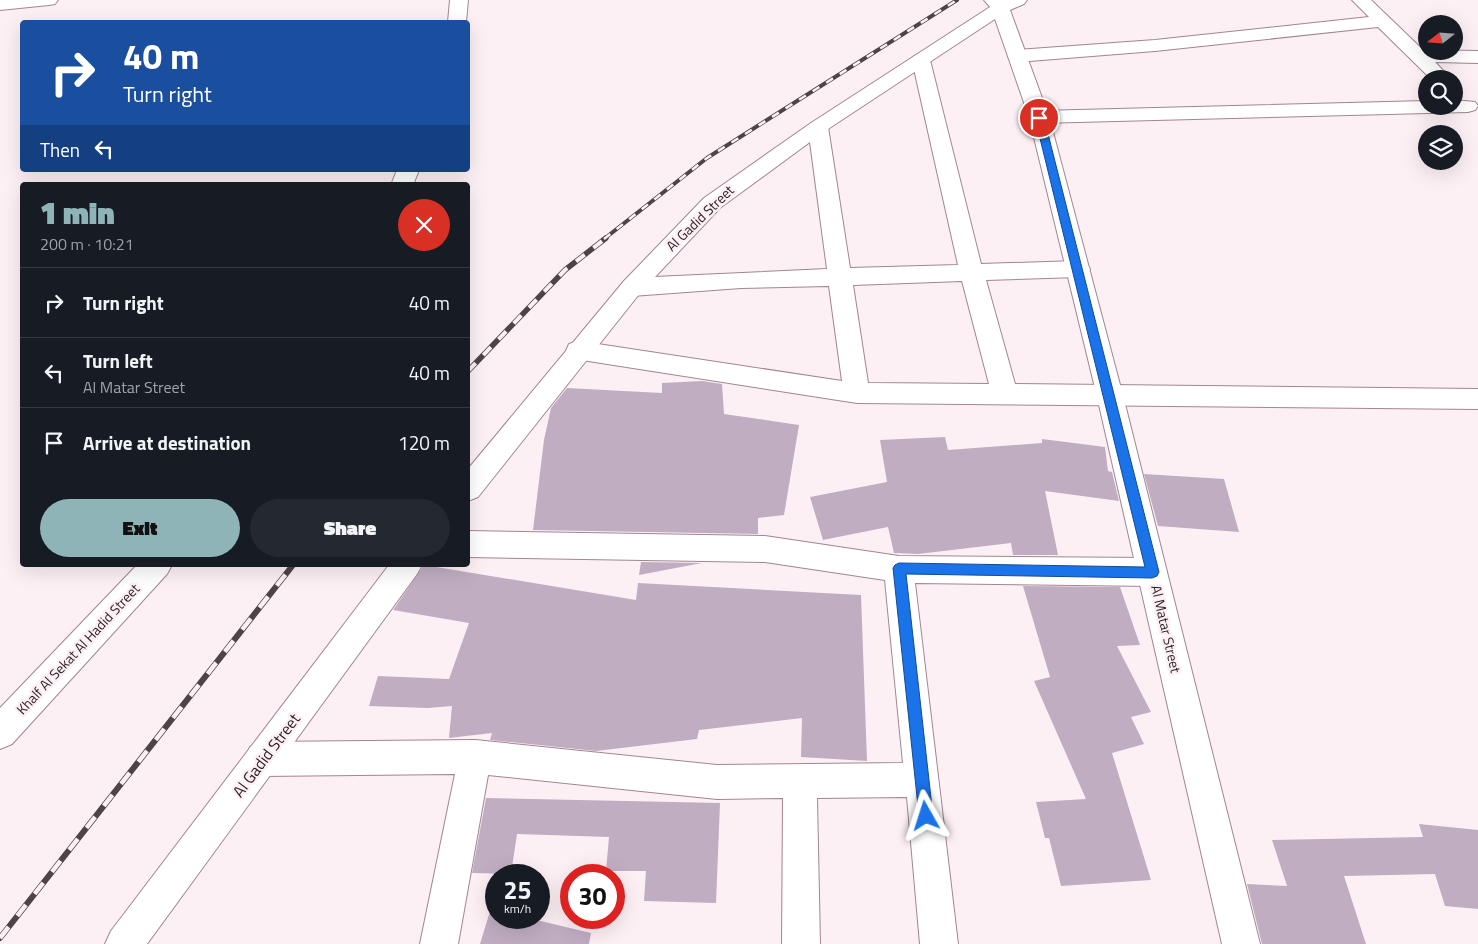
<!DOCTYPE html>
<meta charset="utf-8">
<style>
:root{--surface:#171b24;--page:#242831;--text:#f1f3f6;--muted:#9ea1a6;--line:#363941;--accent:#8fb4b7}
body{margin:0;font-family:"Titillium Web",sans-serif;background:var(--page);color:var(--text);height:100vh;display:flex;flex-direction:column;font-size:19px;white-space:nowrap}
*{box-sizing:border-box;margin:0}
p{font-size:16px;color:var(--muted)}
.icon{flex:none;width:28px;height:28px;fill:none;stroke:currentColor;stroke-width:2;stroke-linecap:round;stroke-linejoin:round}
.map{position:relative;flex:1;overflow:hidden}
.sheet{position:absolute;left:20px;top:182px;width:450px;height:385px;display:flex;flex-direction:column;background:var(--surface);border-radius:5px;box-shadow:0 5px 20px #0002}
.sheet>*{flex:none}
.banner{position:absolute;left:20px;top:20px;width:450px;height:152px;border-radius:5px;box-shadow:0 5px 20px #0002;background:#1a4fa0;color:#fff;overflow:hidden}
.needle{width:32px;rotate:253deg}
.fabs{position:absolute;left:1418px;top:15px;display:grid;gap:10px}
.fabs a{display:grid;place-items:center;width:45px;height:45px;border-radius:50%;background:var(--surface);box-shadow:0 5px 20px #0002;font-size:25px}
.speed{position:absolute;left:485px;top:864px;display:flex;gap:10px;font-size:25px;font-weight:700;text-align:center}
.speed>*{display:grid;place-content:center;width:65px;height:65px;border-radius:50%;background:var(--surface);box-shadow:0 5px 20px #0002;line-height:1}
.speed small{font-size:12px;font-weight:400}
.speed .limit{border:8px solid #d22;background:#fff;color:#111}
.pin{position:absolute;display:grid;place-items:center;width:42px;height:42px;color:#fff;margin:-21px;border:2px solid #fff;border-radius:50%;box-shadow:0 1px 5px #0007}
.me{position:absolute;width:55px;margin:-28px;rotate:354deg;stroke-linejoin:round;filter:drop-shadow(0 0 4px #0008)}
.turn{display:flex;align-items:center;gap:18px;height:105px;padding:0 20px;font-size:22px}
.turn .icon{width:65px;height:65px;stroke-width:2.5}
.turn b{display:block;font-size:35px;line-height:42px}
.then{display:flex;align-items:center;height:48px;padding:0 20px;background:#0003;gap:10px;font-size:19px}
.round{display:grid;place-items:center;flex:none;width:52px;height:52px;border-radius:26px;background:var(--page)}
.summary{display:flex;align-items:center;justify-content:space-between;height:85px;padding:0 20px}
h1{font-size:30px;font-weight:800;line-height:38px;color:var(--accent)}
.cta{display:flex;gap:10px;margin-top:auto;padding:10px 20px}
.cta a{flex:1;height:58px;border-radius:30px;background:var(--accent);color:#111;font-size:20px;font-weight:800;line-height:58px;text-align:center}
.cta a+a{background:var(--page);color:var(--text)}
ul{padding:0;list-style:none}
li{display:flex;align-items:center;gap:15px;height:70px;padding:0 20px;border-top:1px solid var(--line)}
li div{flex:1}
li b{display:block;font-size:19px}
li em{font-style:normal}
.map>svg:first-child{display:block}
.building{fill:#c0adc2}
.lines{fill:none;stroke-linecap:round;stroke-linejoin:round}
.minor-casing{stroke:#a28590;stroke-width:2}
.tertiary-casing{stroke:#a28590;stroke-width:2}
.trunk-casing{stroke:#a28590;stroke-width:2}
.minor{fill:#fff;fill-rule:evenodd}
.tertiary{fill:#fff;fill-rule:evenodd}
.trunk{fill:#fff;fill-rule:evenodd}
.rail-far2-casing{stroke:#4e4347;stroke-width:4}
.rail-far1-casing{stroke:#4e4347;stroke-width:5.5}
.rail-casing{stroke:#4e4347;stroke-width:6}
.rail-far2{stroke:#fdf0f5;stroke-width:2.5;stroke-dasharray:8;stroke-linecap:butt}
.rail-far1{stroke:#fdf0f5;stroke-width:4;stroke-dasharray:11;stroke-linecap:butt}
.rail{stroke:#fdf0f5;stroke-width:4.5;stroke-dasharray:14;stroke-linecap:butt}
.route{fill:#1a73e8;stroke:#114b97}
.labels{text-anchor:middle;stroke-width:5;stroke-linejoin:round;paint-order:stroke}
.street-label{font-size:14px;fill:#281d21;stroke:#fdf0f5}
.near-street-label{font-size:16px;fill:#281d21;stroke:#fdf0f5}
</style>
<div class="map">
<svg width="1478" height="944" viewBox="0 0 1478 944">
<rect width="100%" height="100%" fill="#fdf0f5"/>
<g class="building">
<path d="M702 381 722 384 724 414 799 425 784 515 758 518V534L533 530 544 440 551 408 567 388 662 393V383Z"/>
<path d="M945 437 948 450 1042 443V439L1105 447 1108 471 1112 472 1119 501 1045 491 1058 555H1013L1011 543 918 554 894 553 888 527 823 540 810 497 887 482 880 440Z"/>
<path d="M1144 474 1224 479 1239 532 1158 526Z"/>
<path d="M641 562 702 563 639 575Z"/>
<path d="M424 565 636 600 638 583 861 595 867 761 801 757 802 718 699 730 697 739 596 751 490 740 492 733 449 738 452 706 428 708 369 706 378 676 449 679 469 623 393 610Z"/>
<path d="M1023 586 1120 587 1140 645 1117 646 1151 712 1131 717 1144 744 1112 753 1151 880 1061 886 1049 838H1045L1036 802 1086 799 1034 681 1050 677Z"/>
<path d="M486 798 720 803 716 903 644 901 646 871H606L609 837 517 834 511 874 472 873Z"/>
<path d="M1419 824 1478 830V909L1445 906 1435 874 1344 876 1366 944H1262L1247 884 1287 886 1272 840 1423 837Z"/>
<path d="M491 908 496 910V918H528L591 933 589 944H480Z"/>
</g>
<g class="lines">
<g class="minor-casing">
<g id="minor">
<path d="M450 0H468L466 22H448Z"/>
<path d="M1352 0H1371L1423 50 1478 51V63L1435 62 1451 79H1431L1378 27 1155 51 1017 62 1010 60 1008 56 1010 52 1017 50 1155 40 1369 17Z"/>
<path d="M921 54 928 56 930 60 981 264 1078 261 1086 263 1090 269 1086 275 1078 277 986 280 1015 384 1478 389V409L857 403 569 358 566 351 569 344 578 341 842 381 829 286 741 288 632 296 624 293 620 287 624 281 632 278 827 269 808 127 811 123 818 121 825 123 828 127 850 268 958 265 912 60 914 56ZM962 281 989 384 868 383 853 285Z"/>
<path d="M1454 100 1475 102 1478 106 1475 110 1468 112 1039 123 1032 121 1029 117 1032 113 1039 111 1426 101V106H1454Z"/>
<path d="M397 170H419L413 185H391Z"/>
<path d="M468 531 765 536 899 556 1152 558 1162 562 1167 572 1162 582 1152 586 915 583 958 944H920L907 797 817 798 820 944H782L783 798 717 799 488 775 458 944H420L455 774 262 776 250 771 245 759 250 747 262 742 475 740 717 765 903 763 885 580 765 562 468 557Z"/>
<path d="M137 565H172L167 574 12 744 0 749V708Z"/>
</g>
</g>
<g class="tertiary-casing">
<g id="tertiary">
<path d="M984 0H1027L1024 4 1010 10 1049 117 1123 396 1260 944H1222L1097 396 1029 117 995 19 825 131 720 208 640 293 478 497 468 501V469L624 281 704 198 811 123 990 7Z"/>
<path d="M389 565H422L417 574 147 944H105L111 931Z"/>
</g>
</g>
<g class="trunk-casing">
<path id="trunk" d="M0 0H58L55 4 49 5 0 10Z"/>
</g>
<use href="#minor" class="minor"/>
<use href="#tertiary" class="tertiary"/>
<use href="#trunk" class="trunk"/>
<g class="rail-far2-casing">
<path id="rail-far2" d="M604 239 707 158 957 0"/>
</g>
<g class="rail-far1-casing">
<path id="rail-far1" d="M468 371 565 270 606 238"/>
</g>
<g class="rail-casing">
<path id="rail" d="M0 938 293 565"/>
</g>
<use href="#rail-far2" class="rail-far2"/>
<use href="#rail-far1" class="rail-far1"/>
<use href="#rail" class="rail"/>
</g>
<path class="route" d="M1039 115 1044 118 1159 572 1157 576 1152 578 906 574 933 816 931 822 926 824 921 822 919 816 893 568 895 565 899 563 1145 567 1035 118Z"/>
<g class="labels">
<g class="street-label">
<text transform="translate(700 218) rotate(-44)" y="5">Al Gadid Street</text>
<text transform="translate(1166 629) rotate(77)" y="5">Al Matar Street</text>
<text transform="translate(78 649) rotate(-47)" y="5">Khalf Al Sekat Al Hadid Street</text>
</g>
<g class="near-street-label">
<text transform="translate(266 755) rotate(-53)" y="6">Al Gadid Street</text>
</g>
</g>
</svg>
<div class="fabs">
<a><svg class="needle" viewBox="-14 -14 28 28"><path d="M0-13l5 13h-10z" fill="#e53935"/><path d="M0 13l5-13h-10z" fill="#9ea1a6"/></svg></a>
<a><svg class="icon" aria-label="search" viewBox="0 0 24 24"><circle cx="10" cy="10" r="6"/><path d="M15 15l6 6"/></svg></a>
<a><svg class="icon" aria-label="layers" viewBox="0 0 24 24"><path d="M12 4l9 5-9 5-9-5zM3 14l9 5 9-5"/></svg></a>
</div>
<div class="speed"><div>25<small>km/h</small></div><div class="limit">30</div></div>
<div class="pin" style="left:1039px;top:118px;background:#d93025"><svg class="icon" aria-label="arrive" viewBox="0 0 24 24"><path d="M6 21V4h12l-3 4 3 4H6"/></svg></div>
<svg class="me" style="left:926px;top:816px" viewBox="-20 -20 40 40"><path d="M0-17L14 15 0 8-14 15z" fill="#1a73e8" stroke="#fff" stroke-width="4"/></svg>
<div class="banner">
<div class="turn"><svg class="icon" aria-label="right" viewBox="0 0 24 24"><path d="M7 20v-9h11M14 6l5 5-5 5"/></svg><div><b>40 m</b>Turn right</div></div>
<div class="then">Then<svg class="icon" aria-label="left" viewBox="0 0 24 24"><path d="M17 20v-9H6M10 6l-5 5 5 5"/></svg></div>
</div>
<section class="sheet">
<div class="summary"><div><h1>1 min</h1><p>200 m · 10:21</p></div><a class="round" style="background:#d93025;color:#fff"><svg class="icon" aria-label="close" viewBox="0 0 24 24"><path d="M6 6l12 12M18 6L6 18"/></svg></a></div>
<ul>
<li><svg class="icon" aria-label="right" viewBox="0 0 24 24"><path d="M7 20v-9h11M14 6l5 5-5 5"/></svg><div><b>Turn right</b></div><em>40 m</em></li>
<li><svg class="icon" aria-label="left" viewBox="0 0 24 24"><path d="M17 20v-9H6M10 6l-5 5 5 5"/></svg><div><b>Turn left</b><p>Al Matar Street</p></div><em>40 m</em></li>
<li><svg class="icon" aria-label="arrive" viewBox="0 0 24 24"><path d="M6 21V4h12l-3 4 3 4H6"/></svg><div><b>Arrive at destination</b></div><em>120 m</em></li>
</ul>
<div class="cta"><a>Exit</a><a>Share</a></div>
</section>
</div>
